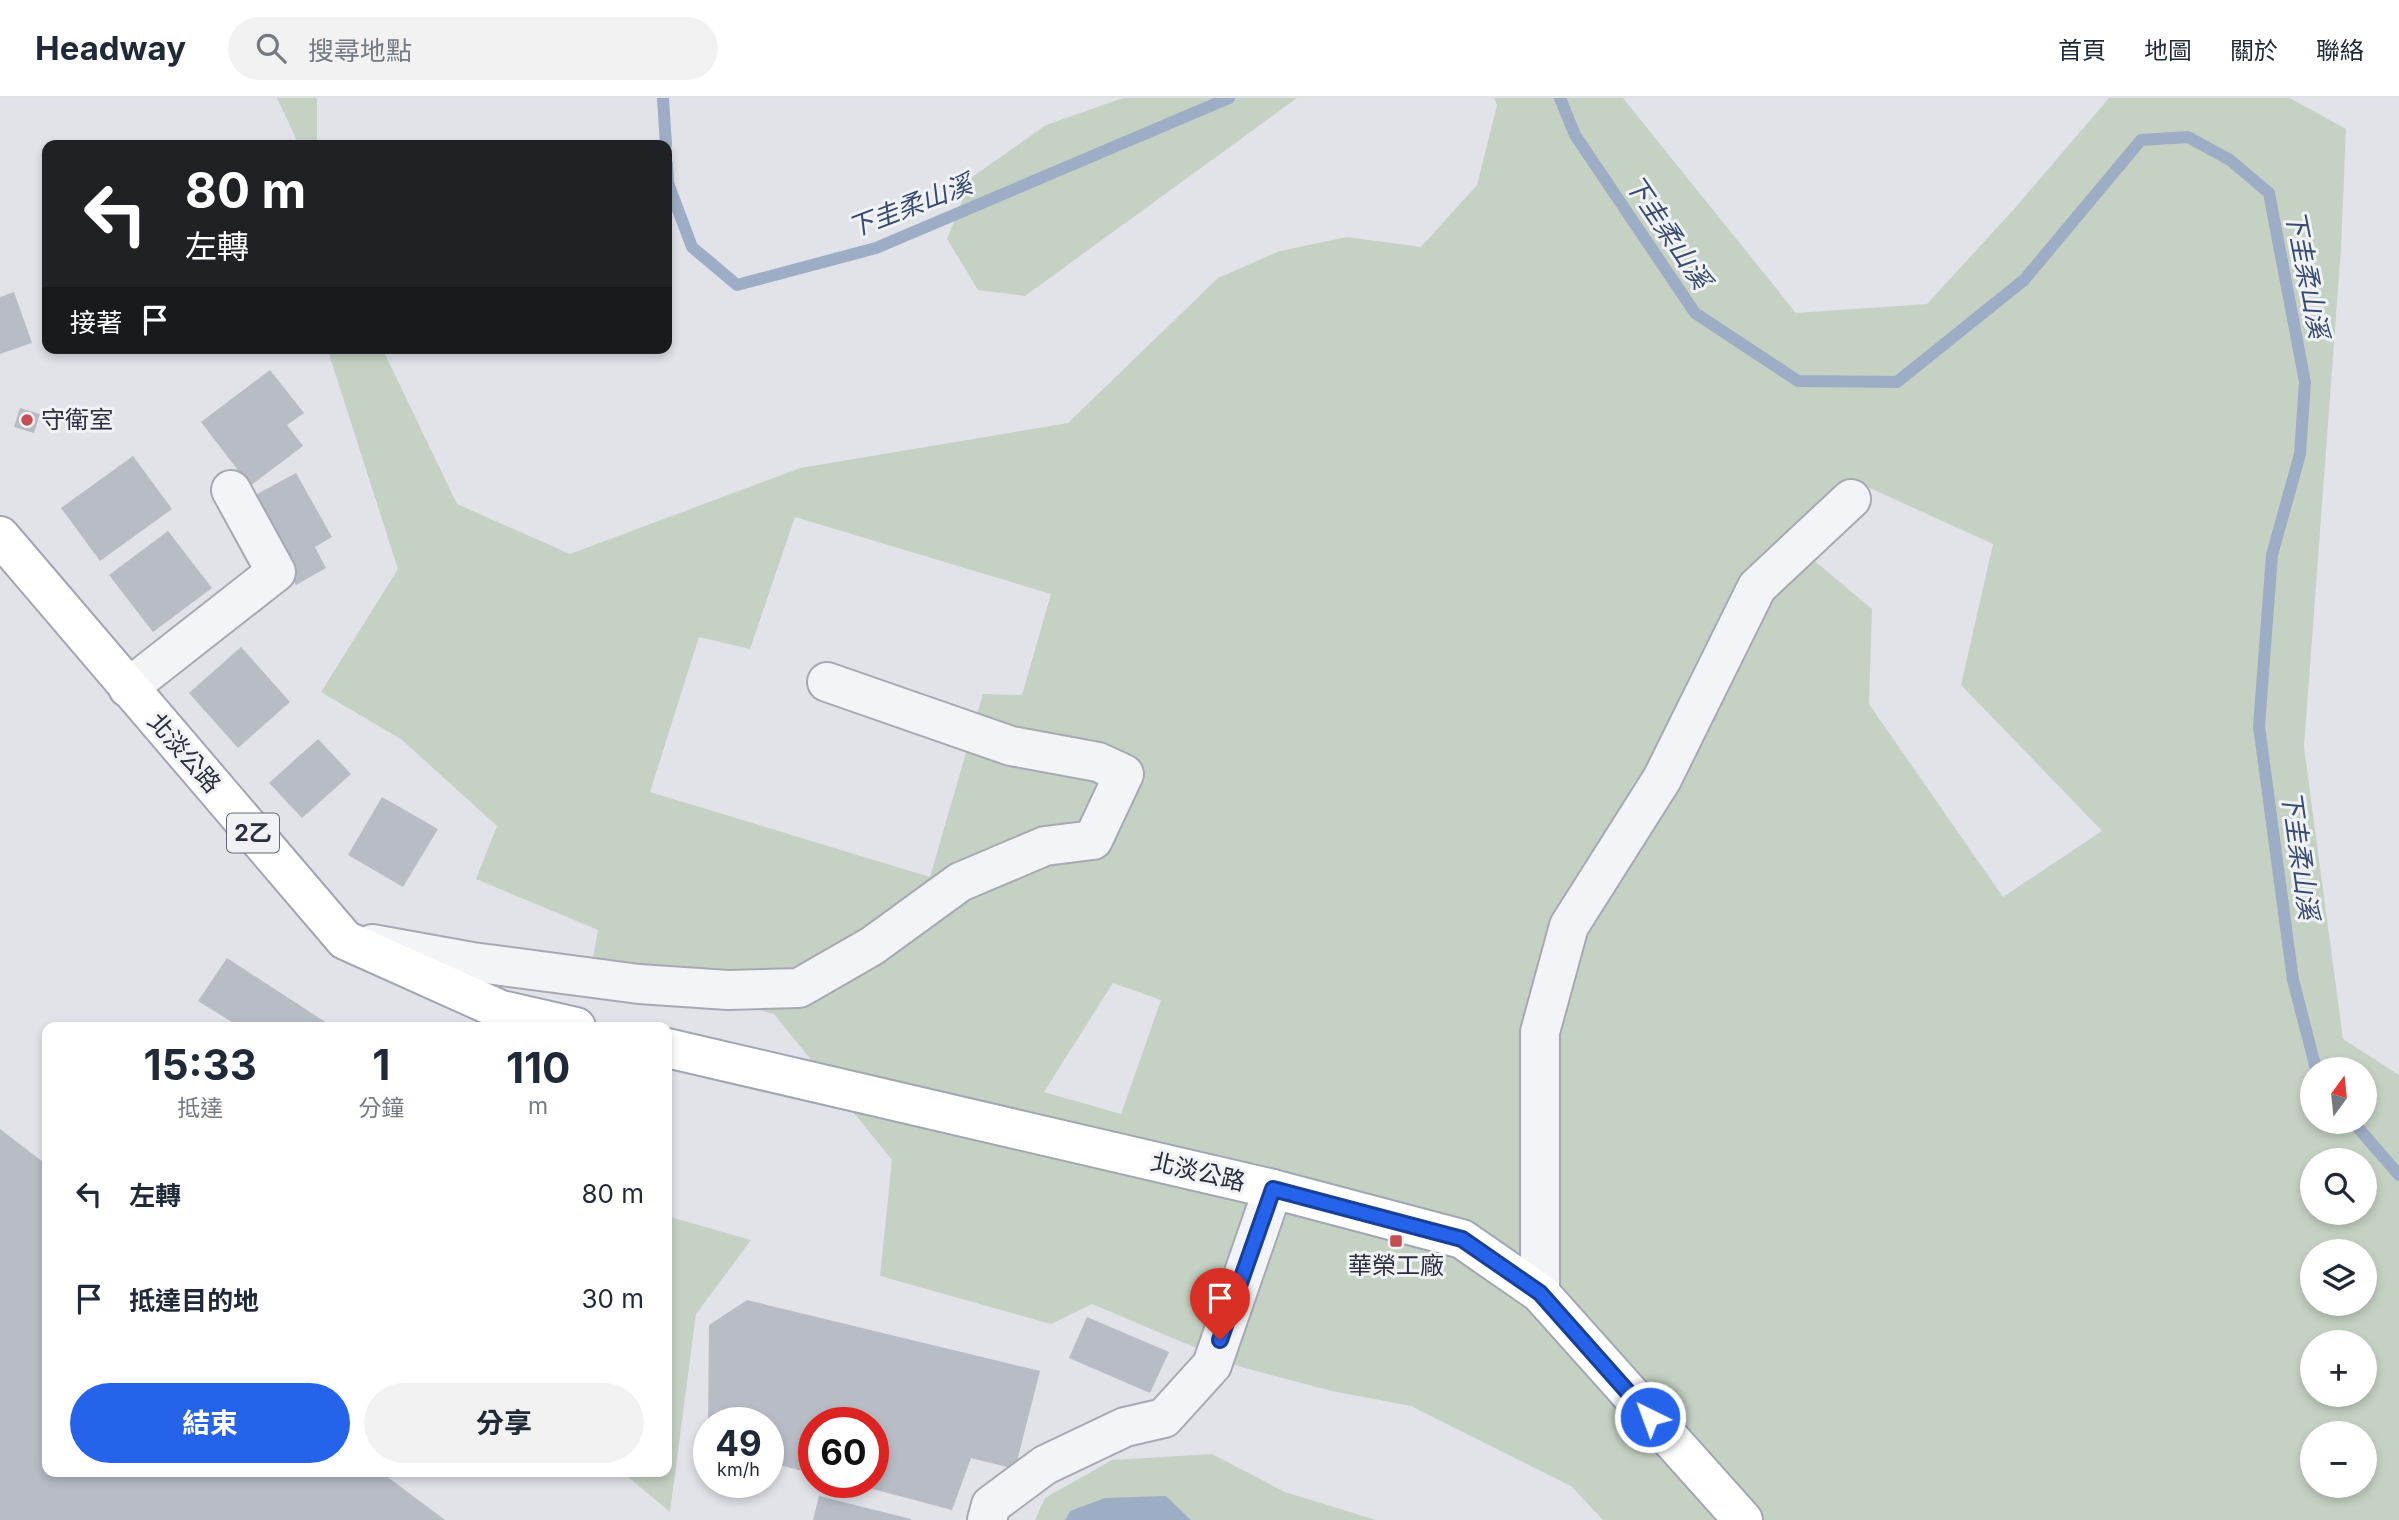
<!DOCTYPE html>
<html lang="zh-TW">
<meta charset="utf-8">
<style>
:root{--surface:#fff;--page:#f2f2f3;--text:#1f2937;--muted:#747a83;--line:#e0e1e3;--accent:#2563eb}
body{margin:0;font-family:Inter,"Noto Sans TC",sans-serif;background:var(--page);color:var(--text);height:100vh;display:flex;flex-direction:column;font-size:26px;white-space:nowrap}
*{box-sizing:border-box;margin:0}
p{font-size:23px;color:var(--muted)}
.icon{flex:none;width:38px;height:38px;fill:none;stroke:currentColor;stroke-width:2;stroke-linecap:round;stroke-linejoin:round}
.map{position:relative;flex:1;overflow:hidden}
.panel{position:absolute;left:42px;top:924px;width:630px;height:455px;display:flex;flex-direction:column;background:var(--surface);border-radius:14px;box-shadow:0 4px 10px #0003}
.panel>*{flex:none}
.hud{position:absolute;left:42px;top:42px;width:630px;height:214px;border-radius:14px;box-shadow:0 4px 10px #0003;background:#202124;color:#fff;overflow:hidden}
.needle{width:46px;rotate:15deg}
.fabs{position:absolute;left:2300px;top:959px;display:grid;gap:14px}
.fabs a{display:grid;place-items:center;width:77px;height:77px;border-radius:50%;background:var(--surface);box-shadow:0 4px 10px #0003;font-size:35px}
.speed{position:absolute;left:693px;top:1309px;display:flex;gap:14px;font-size:35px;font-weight:700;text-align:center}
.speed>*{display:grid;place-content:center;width:91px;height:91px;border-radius:50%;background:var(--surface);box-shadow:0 4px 10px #0003;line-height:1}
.speed small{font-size:18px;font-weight:400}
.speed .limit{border:10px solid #d22;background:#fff;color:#111}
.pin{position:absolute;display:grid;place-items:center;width:60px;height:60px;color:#fff;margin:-72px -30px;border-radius:50% 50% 50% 0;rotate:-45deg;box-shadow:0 0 7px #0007}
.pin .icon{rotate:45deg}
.me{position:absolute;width:77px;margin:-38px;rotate:318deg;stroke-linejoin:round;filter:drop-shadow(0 0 5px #0008)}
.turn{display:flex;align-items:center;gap:24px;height:147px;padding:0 28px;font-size:32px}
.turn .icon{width:91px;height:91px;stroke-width:2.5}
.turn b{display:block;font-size:49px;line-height:60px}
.then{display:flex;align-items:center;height:66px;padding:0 28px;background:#0003;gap:14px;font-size:26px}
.eta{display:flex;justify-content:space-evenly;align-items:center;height:119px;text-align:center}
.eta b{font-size:42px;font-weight:700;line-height:49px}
.action{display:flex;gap:14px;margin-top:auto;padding:14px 28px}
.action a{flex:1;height:80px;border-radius:42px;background:var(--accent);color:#fff;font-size:28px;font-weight:700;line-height:80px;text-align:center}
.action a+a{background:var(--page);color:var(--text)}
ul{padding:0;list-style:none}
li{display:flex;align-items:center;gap:21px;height:105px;padding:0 28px}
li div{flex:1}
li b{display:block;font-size:26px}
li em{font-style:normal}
header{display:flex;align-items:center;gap:42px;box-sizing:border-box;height:98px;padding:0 35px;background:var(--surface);border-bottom:2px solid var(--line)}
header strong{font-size:33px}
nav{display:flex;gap:38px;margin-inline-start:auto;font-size:24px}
.search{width:490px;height:63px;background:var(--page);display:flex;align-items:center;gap:18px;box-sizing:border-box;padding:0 24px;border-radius:38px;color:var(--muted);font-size:26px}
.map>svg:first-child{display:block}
.green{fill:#c5d2c3;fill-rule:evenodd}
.water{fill:#9eadc6}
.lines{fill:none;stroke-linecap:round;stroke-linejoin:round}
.stream{stroke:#9eadc6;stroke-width:12}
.building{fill:#b8bcc5}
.minor-casing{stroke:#a6a9b3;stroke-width:42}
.major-casing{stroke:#a1a6b4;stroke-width:42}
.minor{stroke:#f3f4f7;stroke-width:38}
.major{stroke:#fff;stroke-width:38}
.route-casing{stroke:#184099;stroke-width:18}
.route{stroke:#2563eb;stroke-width:12}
.poi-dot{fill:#c54e52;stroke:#f0f2f6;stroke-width:2.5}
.labels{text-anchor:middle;stroke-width:6;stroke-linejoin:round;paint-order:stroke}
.shield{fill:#f0f2f6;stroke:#656a76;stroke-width:2}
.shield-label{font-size:23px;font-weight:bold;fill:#2a2f3f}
.poi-label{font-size:24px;fill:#2a2f3f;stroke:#f0f2f6;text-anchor:start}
.street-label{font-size:24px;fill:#2a2f3f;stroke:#f0f2f6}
.water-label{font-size:26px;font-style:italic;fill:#374a71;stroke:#f0f2f6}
</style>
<header>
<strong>Headway</strong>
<div class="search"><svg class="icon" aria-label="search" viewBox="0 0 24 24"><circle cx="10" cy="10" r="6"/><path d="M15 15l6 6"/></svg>搜尋地點</div>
<nav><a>首頁</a><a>地圖</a><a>關於</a><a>聯絡</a></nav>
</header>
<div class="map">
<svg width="2399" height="1422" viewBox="0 0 2399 1422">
<rect width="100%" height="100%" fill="#e1e3e9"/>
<g class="green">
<path d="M277 0H317V47H299Z"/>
<path d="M1123 0H1297L1025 198 978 192 947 141 971 80 1046 27Z"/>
<path d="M1494 0H1623L1796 215 1927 206 2015 110 2109 0H2290L2346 31 2341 151 2304 649 2343 941 2399 977V1422H1603L1571 1388 1411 1308 1332 1293 1241 1269 1092 1206 1051 1226 880 1178 892 1062 774 916 592 865 598 832 476 781 497 728 402 642 321 594 398 471 327 250H382L457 406 570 456 800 370 1068 325 1218 180 1280 153 1347 139 1421 149 1477 87 1497 7ZM1850 381 1993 446 1961 587 2102 733 2003 799 1869 606 1872 511 1792 444ZM795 419 1051 496 1022 597 983 596 930 779 650 694 699 539 750 551ZM1113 885 1161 902 1121 1016 1044 994ZM2312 971H2364V1024H2312ZM2312 1062H2364V1115H2312ZM2312 1153H2364V1206H2312ZM2312 1244H2364V1297H2312ZM2312 1335H2364V1388H2312Z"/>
<path d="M667 1118 751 1142 696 1216 670 1414 622 1374H667Z"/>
<path d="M1212 1356 1285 1394 1376 1422H1191L1165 1398 1070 1413 1065 1422H1035L1045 1400 1112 1362Z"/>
</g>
<path class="water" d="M1166 1398 1191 1422H1065L1070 1413 1105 1400Z"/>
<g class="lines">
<g class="stream">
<path d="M663 0 666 47"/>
<path d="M1560 0 1575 37 1695 215 1798 283 1897 284 2024 182 2141 42 2188 39 2230 62 2269 95 2305 284 2300 356 2272 457 2259 628 2293 882 2316 971"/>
<path d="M667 66 668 85 692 149 737 187 876 150 1229 0"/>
<path d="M2353 1024 2399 1077"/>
</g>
</g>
<g class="building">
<path d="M14 194 32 245 0 256V199Z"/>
<path d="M270 272 304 315 287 327 303 348 250 388 201 324Z"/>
<path d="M20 310 40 316 34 335 14 329Z"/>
<path d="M133 358 172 411 100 463 61 410Z"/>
<path d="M296 375 332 439 315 449 326 470 296 487 248 401Z"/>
<path d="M168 433 212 490 153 534 109 477Z"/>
<path d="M241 549 290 604 238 650 189 595Z"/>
<path d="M318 641 351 676 302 720 269 685Z"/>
<path d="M382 699 438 731 403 789 348 757Z"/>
<path d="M227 860 333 929H240L198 903Z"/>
<path d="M0 1031 47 1067V1374H381L445 1422H0Z"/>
<path d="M747 1202 1040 1273 1015 1371 971 1360 952 1412 850 1385 873 1384V1325H814V1376L768 1364V1325H708L709 1227Z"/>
<path d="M1087 1219 1169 1254 1150 1295 1069 1260Z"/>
<path d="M819 1398 911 1421V1422H813Z"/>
</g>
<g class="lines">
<g class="minor-casing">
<g id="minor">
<path d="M128 590 276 474 231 392"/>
<path d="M372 846 472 864 639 886 728 892 799 890 872 848 960 784 1045 748 1093 742 1124 676 1098 664 1011 648 827 584"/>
<path d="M1540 1195V934L1569 828 1662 681 1757 489 1851 401"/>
<path d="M987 1422 991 1407 1045 1367 1125 1329 1164 1320 1212 1267 1273 1091"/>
</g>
</g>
<g class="major-casing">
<g id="major">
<path d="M0 438 345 842 501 912 576 929"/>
<path d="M667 950 1273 1091 1462 1141 1540 1195 1743 1422"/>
</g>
</g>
<use href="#minor" class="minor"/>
<use href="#major" class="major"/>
</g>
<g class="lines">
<g class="route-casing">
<path id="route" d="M1220 1242 1273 1091 1462 1141 1540 1195 1650 1319"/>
</g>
<use href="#route" class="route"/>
</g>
<g class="poi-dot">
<circle cx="27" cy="322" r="7"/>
<rect x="1389" y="1136" width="14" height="14" rx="3.5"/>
</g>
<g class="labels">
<rect class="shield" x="227" y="715.5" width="52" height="39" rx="5"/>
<g class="shield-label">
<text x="253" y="743">2乙</text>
</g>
<g class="poi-label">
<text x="41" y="330">守衛室</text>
<text x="1396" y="1176" text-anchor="middle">華榮工廠</text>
</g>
<g class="street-label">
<text transform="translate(184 655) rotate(49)" y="8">北淡公路</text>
<text transform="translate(1198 1074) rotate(13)" y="8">北淡公路</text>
</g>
<g class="water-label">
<text transform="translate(910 108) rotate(-21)" y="9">下圭柔山溪</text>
<text transform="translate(1668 134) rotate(56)" y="9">下圭柔山溪</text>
<text transform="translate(2307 176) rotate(79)" y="9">下圭柔山溪</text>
<text transform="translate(2300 757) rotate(82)" y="9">下圭柔山溪</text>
</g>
</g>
</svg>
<div class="fabs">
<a><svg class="needle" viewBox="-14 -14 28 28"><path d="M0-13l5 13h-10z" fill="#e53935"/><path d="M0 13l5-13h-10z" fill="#747a83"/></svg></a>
<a><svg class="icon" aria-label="search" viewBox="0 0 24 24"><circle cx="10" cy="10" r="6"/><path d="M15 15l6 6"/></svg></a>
<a><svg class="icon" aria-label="layers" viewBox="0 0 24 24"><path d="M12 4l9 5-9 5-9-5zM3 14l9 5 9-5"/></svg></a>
<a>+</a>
<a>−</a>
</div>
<div class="speed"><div>49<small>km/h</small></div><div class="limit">60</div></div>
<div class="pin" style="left:1220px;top:1242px;background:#d93025"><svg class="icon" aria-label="arrive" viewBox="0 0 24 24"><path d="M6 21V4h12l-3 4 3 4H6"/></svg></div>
<svg class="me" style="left:1650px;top:1319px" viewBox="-20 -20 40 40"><circle r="17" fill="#2563eb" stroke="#fff" stroke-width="3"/><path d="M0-11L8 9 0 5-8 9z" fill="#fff"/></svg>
<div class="hud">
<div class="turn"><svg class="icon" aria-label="left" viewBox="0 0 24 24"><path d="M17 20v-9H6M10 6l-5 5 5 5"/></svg><div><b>80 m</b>左轉</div></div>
<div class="then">接著<svg class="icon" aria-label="arrive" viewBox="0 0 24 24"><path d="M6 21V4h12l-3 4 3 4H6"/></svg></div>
</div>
<section class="panel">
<div class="eta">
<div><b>15:33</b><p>抵達</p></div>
<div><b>1</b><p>分鐘</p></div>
<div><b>110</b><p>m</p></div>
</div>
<ul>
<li><svg class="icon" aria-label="left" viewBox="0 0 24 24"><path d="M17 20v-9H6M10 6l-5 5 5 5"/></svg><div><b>左轉</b></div><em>80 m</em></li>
<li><svg class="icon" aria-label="arrive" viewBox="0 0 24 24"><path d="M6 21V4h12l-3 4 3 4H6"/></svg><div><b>抵達目的地</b></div><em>30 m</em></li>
</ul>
<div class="action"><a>結束</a><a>分享</a></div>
</section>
</div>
